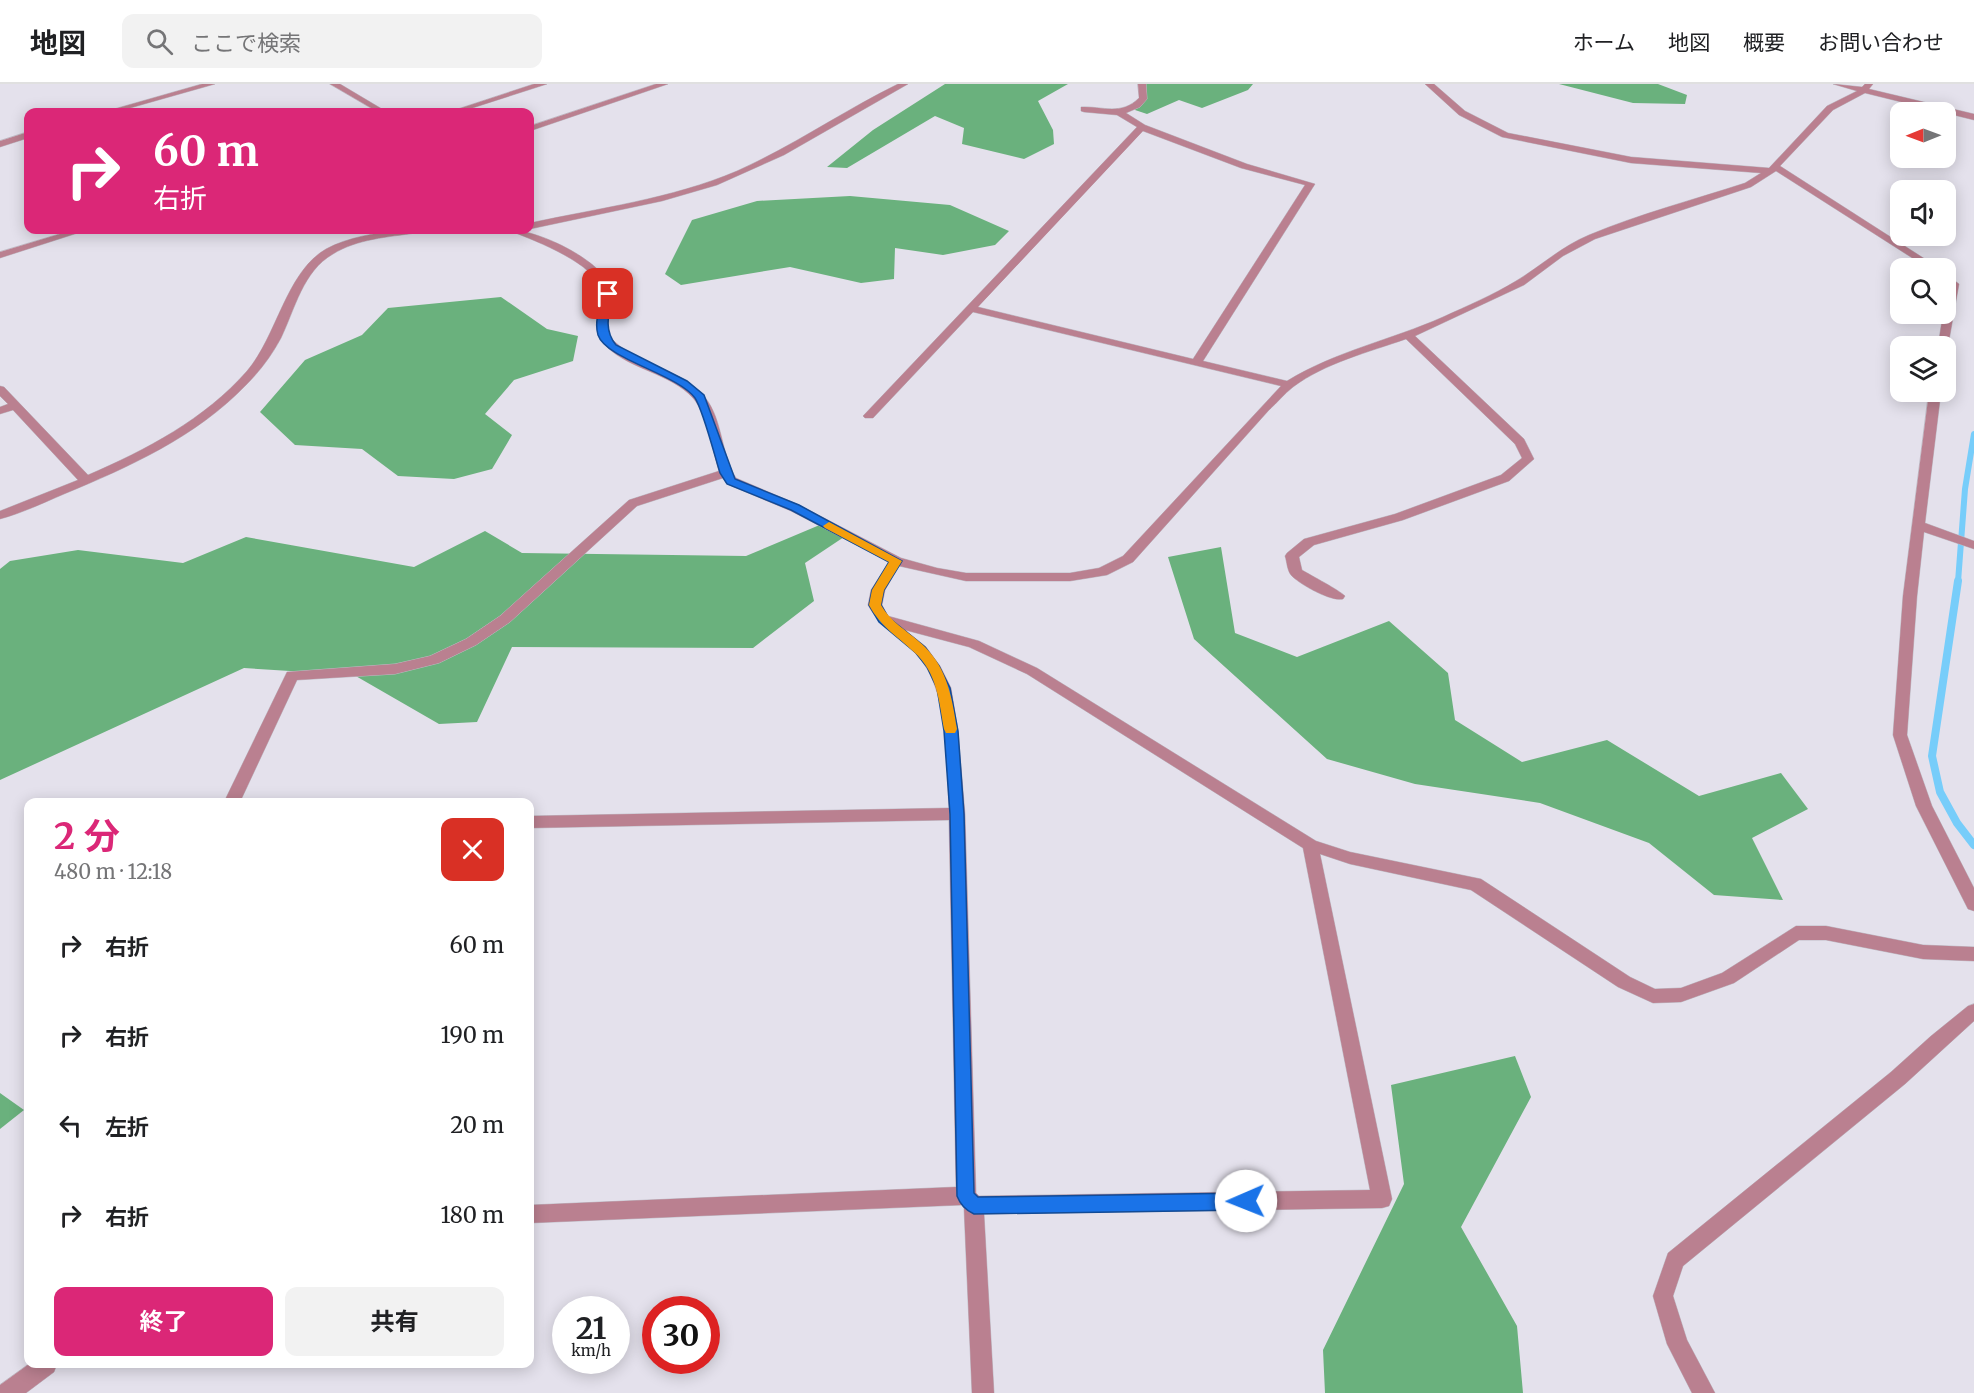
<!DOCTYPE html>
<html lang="ja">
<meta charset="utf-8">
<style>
:root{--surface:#fff;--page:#f2f2f2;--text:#202124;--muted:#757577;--line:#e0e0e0;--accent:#db2777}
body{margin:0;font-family:Merriweather,"Noto Sans JP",serif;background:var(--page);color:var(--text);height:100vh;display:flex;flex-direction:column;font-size:22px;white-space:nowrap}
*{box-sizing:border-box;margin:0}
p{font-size:20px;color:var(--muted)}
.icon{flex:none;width:33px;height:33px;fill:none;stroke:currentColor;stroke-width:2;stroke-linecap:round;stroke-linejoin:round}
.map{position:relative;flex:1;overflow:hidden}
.panel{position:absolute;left:24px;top:714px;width:510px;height:570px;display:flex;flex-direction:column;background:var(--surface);border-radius:12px;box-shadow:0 3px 15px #0003}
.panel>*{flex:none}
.hud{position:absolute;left:24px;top:24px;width:510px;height:126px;border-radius:12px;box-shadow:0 3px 15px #0003;background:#db2777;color:#fff;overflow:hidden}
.needle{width:39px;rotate:269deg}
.tools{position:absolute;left:1890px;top:18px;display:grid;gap:12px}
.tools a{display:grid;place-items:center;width:66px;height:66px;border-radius:12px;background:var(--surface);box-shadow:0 3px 15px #0003;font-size:30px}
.speed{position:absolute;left:552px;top:1212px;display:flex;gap:12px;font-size:30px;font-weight:700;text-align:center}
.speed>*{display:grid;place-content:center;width:78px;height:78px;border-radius:50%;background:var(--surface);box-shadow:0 3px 15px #0003;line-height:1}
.speed small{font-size:15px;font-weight:400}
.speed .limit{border:9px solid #d22;background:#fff;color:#111}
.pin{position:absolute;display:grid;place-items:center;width:51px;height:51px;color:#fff;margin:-26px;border-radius:12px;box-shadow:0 3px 9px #0006}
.me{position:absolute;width:66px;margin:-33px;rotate:269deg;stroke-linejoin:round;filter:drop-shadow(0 0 4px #0008)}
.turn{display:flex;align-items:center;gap:21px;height:126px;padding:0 30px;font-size:27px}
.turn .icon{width:78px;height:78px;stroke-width:2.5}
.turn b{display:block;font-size:42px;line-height:51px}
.round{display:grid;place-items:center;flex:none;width:63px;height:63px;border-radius:12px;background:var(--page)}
.overview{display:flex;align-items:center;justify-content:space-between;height:102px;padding:0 30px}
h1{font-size:36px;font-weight:700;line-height:45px;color:var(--accent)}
.cta{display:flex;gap:12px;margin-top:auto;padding:12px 30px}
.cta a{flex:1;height:69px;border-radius:12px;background:var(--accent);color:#fff;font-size:24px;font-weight:700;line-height:69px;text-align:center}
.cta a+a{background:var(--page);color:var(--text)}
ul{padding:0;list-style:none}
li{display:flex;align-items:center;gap:18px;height:90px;padding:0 30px}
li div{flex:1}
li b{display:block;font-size:22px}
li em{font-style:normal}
header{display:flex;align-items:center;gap:36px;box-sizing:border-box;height:84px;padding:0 30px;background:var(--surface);border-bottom:2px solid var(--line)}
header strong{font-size:28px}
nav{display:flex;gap:33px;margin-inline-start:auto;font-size:21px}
.search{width:420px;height:54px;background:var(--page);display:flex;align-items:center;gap:15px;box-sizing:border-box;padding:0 21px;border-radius:12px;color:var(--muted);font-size:22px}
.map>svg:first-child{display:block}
.forest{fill:#6ab17d}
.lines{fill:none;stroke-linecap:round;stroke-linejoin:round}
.stream-far1{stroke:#77cdfa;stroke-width:6}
.stream{stroke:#77cdfa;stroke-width:8}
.minor-casing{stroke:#bfbcc6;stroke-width:1}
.minor{fill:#ba8090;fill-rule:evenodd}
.route{fill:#1a73e8;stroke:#114b97;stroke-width:1.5}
.slow{fill:#f59e0b}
</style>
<header>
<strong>地図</strong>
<div class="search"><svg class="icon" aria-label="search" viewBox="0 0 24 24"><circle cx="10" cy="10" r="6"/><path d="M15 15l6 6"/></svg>ここで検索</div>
<nav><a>ホーム</a><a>地図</a><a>概要</a><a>お問い合わせ</a></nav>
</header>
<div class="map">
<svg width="1974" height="1309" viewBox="0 0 1974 1309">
<rect width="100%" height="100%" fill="#e4e1ec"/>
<g class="forest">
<path d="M945 0H1068L1038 17 1053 46 1054 60 1024 75 962 60 964 44 935 32 847 84 827 83 873 46Z"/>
<path d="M1145 0H1253L1248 6 1202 24 1179 16 1147 30 1135 26Z"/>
<path d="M1559 0H1658L1687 11 1685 20 1633 19Z"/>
<path d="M850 112 950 121 1009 147 995 161 943 171 895 164 894 195 861 199 790 183 681 201 665 190 692 136 757 117Z"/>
<path d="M501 213 547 245 578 252 573 277 514 296 485 330 512 351 492 385 454 395 398 392 362 365 295 361 260 328 305 276 362 251 388 224Z"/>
<path d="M822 440 844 453 805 479 814 517 753 564 512 563 477 638 439 640 354 591 244 584 0 696V485L10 477 78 466 183 479 246 453 414 483 485 447 522 469 746 472Z"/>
<path d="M1221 463 1235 549 1297 573 1389 537 1448 589 1455 636 1522 678 1607 656 1699 712 1781 689 1808 725 1752 754 1783 816 1714 811 1649 759 1540 719 1415 700 1327 675 1194 555 1168 473Z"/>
<path d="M1515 972 1531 1013 1461 1143 1517 1242 1523 1309H1325L1323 1266 1404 1100 1391 1001Z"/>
<path d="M0 1009 24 1026 0 1045Z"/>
</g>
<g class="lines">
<path class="stream-far1" d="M1958 498 1965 405 1974 350"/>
<path class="stream" d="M1958 497 1932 672 1940 708 1957 739 1974 761"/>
<g class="minor-casing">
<g id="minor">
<path d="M202 0H215L116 28H104Z"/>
<path d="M330 0H340L387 28H378Z"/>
<path d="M534 0H547L460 28H449Z"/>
<path d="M656 0H668L530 47V42Z"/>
<path d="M898 0H908L784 71 717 101 662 117 530 145V139C599 124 671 115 737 87 793 62 843 27 898 0Z"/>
<path d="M1138 0H1146L1147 15 1140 23 1126 29 1145 41 1247 80 1315 100 1203 277 1287 297C1336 267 1391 256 1443 233 1467 222 1493 211 1516 197 1541 182 1562 162 1589 151 1639 130 1693 116 1745 99L1761 89 1631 79 1502 53 1459 31 1425 0H1434L1465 27 1508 49 1631 73 1769 84 1827 22 1857 7 1833 0 1862 3 1865 0H1873L1869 5 1974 30V36L1865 9 1833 26 1780 82 1939 184H1928L1776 87 1751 103 1595 155 1563 172 1524 201 1415 252 1524 355 1534 375 1509 397 1403 436 1314 461 1299 473 1302 486C1312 492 1339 506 1345 512L1343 515C1331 518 1299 500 1291 491 1287 486 1287 478 1285 472L1287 469 1304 455 1395 430 1501 391 1522 374 1515 360 1406 255C1369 268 1325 279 1293 303 1284 310 1277 319 1269 326L1133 478 1107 491 1070 497H966L899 482 885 506 882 521 888 532 979 557 1037 584 1316 757 1350 768 1481 795 1630 893 1655 905 1681 904 1722 889 1796 842H1826L1923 861 1974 863V877L1923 875 1826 856H1799L1734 899 1681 918 1653 919 1618 903 1471 806 1350 780 1320 770 1392 1115 1389 1122 1382 1124 984 1130 994 1309H972L964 1124 962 1121 530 1139V1121L956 1103 949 736 530 744V732L949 724C946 678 950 605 916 570 898 550 882 546 868 521L871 506 889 478 791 427 727 400 723 394 637 422 510 538 476 561 439 579 395 590 297 596 240 718H224L287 588 395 580 430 572 466 555 500 532 629 416 719 387C713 368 706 328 693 314 670 289 631 286 607 263 587 244 607 228 602 207 596 180 536 157 513 148L511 146C539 146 606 178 612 207 616 222 603 237 610 253 634 280 676 283 701 309 723 330 720 369 736 394L799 421 901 474 937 484 966 489H1070L1099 484 1123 472 1281 302 973 228 873 334H865L863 332 1137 43 1117 31 1084 28 1081 27V23C1103 22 1121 32 1139 14ZM1143 47 1241 84 1305 101 1193 275 978 223ZM905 546 969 563 1027 590 1303 764 1370 1106 979 1112 976 1109 965 730 958 647 951 604 940 582 926 563Z"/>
<path d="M28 48V54L0 63V57Z"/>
<path d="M73 146H87L0 174V168Z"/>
<path d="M401 146H421L416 149C388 153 357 155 333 170 303 187 295 225 281 254 272 271 260 287 246 301 196 353 129 383 64 410 43 419 22 429 0 435V427L78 396 13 326 0 330V323L8 320 0 312V302L4 303 88 391C146 366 205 335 247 287 277 252 286 188 326 165 348 153 376 149 401 146Z"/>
<path d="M1946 190 1959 200 1948 262 1946 265V262H1938L1943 230H1946L1949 201 1946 198Z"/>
<path d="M1929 308H1941L1925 439 1974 457V465L1924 448 1917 512 1907 651 1932 722 1974 804V827L1968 825 1916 722 1893 651 1903 512Z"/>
<path d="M1974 920V937L1905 1000 1683 1182 1673 1212 1687 1256 1715 1309H1692L1667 1260 1653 1212 1668 1169 1891 988 1931 952 1968 922Z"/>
<path d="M29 1280H57L54 1288 26 1309H0V1301Z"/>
</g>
</g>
<use href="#minor" class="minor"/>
</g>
<path class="route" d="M608 207 613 210C609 229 603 245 616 261L687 297 704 311 735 395 799 421 902 477 884 506 881 521 888 533 925 563 939 582 950 604 958 647 964 730 974 1109 978 1113 1246 1109 1252 1111 1255 1117 1252 1123 1246 1126 974 1130C965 1126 960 1120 957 1112L950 730 944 647 937 604 927 583 916 569 879 538 869 521 872 506 889 478 791 426 727 400 720 389C715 373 703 326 695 314 677 290 606 275 598 251 594 238 600 222 603 210Z"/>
<path class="slow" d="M829 438 902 477 884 506 881 521C892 540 910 548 925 563 948 586 952 615 957 645L955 649H946L944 645C939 617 937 588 914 568 896 551 881 543 869 521L872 506 889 478 825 444 823 442Z"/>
</svg>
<div class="tools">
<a><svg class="needle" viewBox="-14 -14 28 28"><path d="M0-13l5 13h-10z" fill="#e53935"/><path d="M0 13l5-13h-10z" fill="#757577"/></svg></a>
<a><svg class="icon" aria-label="sound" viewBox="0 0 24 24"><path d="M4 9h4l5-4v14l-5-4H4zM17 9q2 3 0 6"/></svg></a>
<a><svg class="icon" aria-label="search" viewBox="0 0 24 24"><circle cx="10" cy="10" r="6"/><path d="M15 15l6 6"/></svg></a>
<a><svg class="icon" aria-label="layers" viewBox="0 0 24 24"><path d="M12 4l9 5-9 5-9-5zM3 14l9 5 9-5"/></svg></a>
</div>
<div class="speed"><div>21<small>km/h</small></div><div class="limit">30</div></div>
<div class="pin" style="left:608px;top:210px;background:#d93025"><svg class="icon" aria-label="arrive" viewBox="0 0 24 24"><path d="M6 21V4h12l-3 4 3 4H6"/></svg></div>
<svg class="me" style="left:1246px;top:1117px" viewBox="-20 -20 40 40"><circle r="19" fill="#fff"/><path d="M0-13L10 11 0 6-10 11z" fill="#1a73e8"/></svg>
<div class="hud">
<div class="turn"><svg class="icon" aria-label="right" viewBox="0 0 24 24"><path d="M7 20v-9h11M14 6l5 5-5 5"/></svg><div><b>60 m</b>右折</div></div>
</div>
<section class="panel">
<div class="overview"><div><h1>2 分</h1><p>480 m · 12:18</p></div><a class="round" style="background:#d93025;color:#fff"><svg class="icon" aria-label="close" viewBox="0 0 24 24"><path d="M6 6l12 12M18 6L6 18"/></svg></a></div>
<ul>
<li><svg class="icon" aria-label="right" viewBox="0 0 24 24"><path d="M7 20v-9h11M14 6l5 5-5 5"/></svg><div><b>右折</b></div><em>60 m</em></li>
<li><svg class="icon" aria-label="right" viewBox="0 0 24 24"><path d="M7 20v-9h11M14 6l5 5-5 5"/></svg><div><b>右折</b></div><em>190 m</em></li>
<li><svg class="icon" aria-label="left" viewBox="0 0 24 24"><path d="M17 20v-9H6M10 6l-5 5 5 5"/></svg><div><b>左折</b></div><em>20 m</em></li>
<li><svg class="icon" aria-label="right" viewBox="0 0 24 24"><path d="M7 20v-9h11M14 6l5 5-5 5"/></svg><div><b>右折</b></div><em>180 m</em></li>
</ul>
<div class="cta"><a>終了</a><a>共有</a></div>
</section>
</div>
